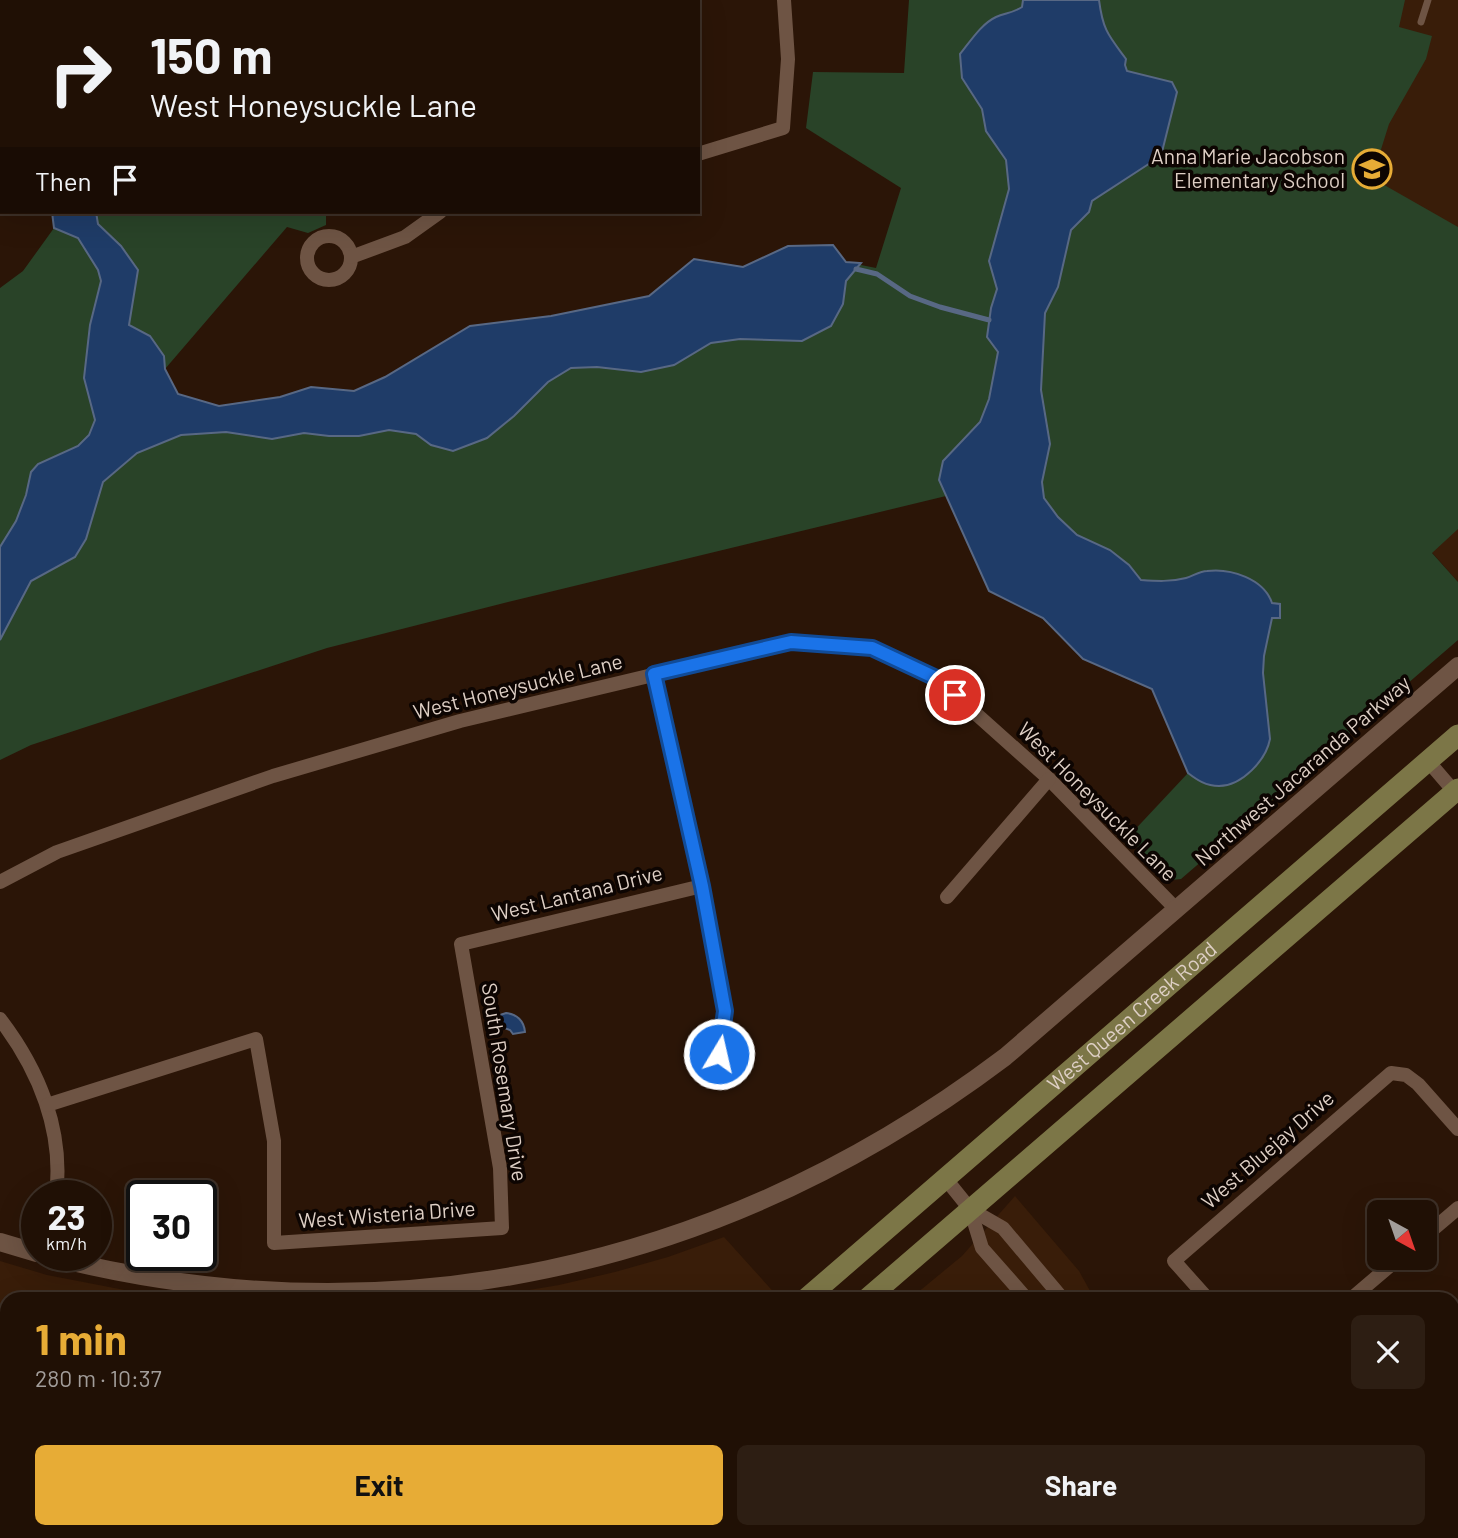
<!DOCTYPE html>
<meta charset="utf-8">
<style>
:root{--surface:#201005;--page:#2d1e13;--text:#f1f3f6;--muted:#a29d9a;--line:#3d3027;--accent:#e7ac36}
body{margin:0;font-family:Barlow,sans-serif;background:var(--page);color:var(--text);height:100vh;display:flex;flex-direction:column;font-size:26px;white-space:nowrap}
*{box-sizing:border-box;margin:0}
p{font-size:23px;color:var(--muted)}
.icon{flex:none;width:38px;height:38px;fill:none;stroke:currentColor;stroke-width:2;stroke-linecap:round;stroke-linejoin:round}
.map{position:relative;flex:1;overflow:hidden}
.panel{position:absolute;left:0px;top:1292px;width:1460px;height:247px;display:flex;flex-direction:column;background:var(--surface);border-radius:21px 21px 0 0;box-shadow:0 7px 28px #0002,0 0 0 2px var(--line)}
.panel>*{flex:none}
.banner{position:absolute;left:0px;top:0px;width:700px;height:214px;box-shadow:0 7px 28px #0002,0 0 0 2px var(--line);background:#201005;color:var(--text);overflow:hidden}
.needle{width:46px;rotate:140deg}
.fabs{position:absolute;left:1367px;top:1200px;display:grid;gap:14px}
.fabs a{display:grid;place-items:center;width:70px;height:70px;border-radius:10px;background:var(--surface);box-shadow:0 7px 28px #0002,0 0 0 2px var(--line);font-size:35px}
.speed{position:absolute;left:21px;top:1180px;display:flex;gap:14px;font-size:35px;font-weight:700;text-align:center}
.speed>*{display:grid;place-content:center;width:91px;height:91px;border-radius:50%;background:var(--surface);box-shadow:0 7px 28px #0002,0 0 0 2px var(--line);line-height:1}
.speed small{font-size:18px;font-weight:400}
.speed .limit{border:4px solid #111;border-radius:10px;background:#fff;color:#111}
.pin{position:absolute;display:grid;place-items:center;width:60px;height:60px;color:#fff;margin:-30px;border:4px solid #fff;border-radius:50%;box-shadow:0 2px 7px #0007}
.me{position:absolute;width:77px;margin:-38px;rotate:9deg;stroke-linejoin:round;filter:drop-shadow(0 0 5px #0008)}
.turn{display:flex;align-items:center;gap:24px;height:147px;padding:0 35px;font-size:32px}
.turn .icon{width:91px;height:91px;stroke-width:2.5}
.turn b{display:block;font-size:49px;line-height:60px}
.then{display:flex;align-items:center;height:66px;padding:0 35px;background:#0003;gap:14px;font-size:26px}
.round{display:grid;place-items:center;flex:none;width:74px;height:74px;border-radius:10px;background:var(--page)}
.head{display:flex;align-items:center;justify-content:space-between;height:119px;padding:0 35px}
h1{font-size:42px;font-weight:700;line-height:52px;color:var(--accent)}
.button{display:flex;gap:14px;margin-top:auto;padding:14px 35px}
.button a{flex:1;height:80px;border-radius:10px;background:var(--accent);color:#111;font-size:28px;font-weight:700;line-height:80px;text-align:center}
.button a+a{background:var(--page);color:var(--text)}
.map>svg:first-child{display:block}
.built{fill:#391d09}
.green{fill:#294328}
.water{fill:#1f3c68;stroke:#586884;stroke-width:2}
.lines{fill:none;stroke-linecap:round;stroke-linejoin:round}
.stream{stroke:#586884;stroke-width:5}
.service{stroke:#6e5444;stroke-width:7}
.minor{stroke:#6e5444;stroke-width:14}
.tertiary{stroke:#6e5444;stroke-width:18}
.primary{stroke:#7c7647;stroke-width:21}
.route-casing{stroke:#114b97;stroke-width:18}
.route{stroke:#1a73e8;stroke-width:12}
.labels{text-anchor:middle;stroke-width:7;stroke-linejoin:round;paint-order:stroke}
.poi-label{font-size:21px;fill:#decfc5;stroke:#0d0502;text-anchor:end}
.street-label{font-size:21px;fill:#decfc5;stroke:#0d0502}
</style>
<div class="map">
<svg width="1458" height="1538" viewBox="0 0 1458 1538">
<rect width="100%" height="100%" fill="#2b1507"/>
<g class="built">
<path d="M1330 0H1458V582L1244 338Z"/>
<path d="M1015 1196 1079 1271 1094 1298H911L962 1256Z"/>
<path d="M724 1237 779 1298H482L559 1285 615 1272 668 1257Z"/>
<path d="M0 1261 47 1275 166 1298H7V1463L0 1460Z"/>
<path d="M60 1531H507L501 1538H61Z"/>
<path d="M628 1531H1166L1172 1538H620Z"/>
</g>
<g class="green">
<path d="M106 0H362L105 2Z"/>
<path d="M909 0H1405L1399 27 1432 36 1426 59 1389 124 1372 178 1458 227V529L1432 553 1458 582V640L1181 879 1171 880 1163 875 1128 837 1188 773 1152 689 1083 659 1043 618 989 591 946 496 508 602 327 648 31 745 0 760V288L23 271 54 228 52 212H326V225L308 233 287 227 165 369 178 394 218 406 280 397 311 387 354 391 385 377 470 326 551 316 649 296 694 259 743 267 788 246 833 245 846 262 876 268 901 188 806 128 813 72 904 73Z"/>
</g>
<g class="water">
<path d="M1023 0H1099C1103 31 1109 36 1126 59L1125 65 1127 71 1172 82 1177 92 1161 156 1092 201 1089 212 1071 230 1058 287 1045 313 1041 390 1050 444 1042 482 1044 498 1058 517 1077 535 1110 550 1129 565 1141 580C1156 581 1171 582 1186 578 1193 576 1200 571 1207 571 1231 568 1264 579 1272 603L1280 604V618H1272L1264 656 1263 673 1270 739C1266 760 1242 786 1219 786 1206 786 1197 780 1188 773L1152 689 1083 659 1043 618 989 591 939 480 943 461 980 422 989 399 998 352 987 337 991 308 997 289 989 261 1009 189 1006 160 986 131 982 109 962 78 960 54C970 42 981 24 996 17 1005 13 1013 13 1022 7Z"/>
<path d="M52 212H96L98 224 121 246 138 270 129 325 150 336 164 356 165 369 178 394 219 406 280 397 311 387 354 391 385 377 470 326 551 316 649 296 694 259 743 267 788 246 833 245 846 262 861 263 846 281 843 304 831 326 802 341 740 339 711 343 674 365 641 372 597 367 571 368 548 382 514 416 487 438 453 451 431 445 416 434 389 430 359 436H329L304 433 272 439 226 432 181 435 137 453 103 482 86 539 75 557 31 581 0 640V547L16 521 26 495 31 472 38 464 78 446 89 435 95 420 84 378 90 325 101 281 98 270 78 238 54 228Z"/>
<path d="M506 1013C517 1014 524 1021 525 1032L513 1034 510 1030 502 1027 500 1015Z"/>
<path d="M0 1465 7 1467V1531H56L54 1538H0Z"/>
</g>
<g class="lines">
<g class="stream">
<path d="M355 2V0"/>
<path d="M856 269 877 274 910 296 940 307 989 320"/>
</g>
<g class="service">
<path d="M1421 22 1428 0"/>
<path d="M740 1538 748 1531"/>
</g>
<g class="minor">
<path d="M471 2V0"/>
<path d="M0 15 2 16"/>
<path d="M0 38H2"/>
<path d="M698 154 783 128 788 59 784 0"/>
<circle cx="329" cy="258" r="22"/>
<path d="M351 257 405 237 440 212"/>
<path d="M654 674 702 886 725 1011 718 1054"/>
<path d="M1428 761 1458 796"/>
<path d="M0 882 57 852 273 776 460 721 791 642 872 648 936 678 1049 779 1177 910"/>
<path d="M947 897 1049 779"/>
<path d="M0 1019C39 1070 64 1131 56 1195"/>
<path d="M47 1105 256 1039 274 1141V1243L502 1228 500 1168 461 944 702 886"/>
<path d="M945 1178 970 1209 1003 1228 1062 1298"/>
<path d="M970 1209 982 1248 1026 1298"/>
<path d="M1424 1237 1458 1208"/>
<path d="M1207 1298 1174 1261 1391 1073 1406 1075 1418 1084 1458 1129"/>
<path d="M1352 1298 1399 1258"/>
<path d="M1452 1410 1458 1405"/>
<path d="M1406 1531 1411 1538"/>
</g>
<g class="tertiary">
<path d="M0 1242 37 1253"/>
<path d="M44 1255C387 1344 723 1270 1005 1057L1458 666"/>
</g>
<g class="primary">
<path id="s1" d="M807 1298 1458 735"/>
<path d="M868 1298 1458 789"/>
<path d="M532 1538 540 1531"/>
<path d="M594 1538 602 1531"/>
</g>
</g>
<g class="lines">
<g class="route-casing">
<path id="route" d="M719 1054 725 1011 702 886 654 674 791 642 872 648 936 678 955 695"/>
</g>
<use href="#route" class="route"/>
</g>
<defs>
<g id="school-ring" transform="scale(2.0125)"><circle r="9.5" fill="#0d0502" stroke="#e7ac36" stroke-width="1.5"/><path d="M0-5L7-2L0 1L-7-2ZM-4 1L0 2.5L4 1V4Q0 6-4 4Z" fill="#e7ac36"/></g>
</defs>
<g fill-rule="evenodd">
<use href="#school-ring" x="1372" y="169"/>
</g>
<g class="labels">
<g class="poi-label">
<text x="1345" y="164">Anna Marie Jacobson<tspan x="1345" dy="24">Elementary School</tspan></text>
</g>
<g class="street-label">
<text transform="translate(518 687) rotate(-14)" y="7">West Honeysuckle Lane</text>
<text transform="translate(1303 771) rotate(-41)" y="7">Northwest Jacaranda Parkway</text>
<text transform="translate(1097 802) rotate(45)" y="7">West Honeysuckle Lane</text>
<text transform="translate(577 894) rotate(-14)" y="7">West Lantana Drive</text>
<text dy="7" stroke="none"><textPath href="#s1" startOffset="430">West Queen Creek Road</textPath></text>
<text transform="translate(504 1082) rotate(81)" y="7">South Rosemary Drive</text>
<text transform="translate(1268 1150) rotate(-41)" y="7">West Bluejay Drive</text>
<text transform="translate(387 1215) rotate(-4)" y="7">West Wisteria Drive</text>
</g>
</g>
</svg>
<div class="fabs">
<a><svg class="needle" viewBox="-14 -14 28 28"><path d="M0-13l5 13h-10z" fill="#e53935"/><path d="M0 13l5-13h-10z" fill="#a29d9a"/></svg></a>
</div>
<div class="speed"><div>23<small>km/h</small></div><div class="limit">30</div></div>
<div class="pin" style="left:955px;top:695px;background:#d93025"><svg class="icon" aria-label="arrive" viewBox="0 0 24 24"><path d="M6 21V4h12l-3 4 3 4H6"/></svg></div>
<svg class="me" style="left:719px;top:1054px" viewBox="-20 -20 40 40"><circle r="17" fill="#1a73e8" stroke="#fff" stroke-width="3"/><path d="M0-11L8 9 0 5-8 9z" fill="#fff"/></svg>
<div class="banner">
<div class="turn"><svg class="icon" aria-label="right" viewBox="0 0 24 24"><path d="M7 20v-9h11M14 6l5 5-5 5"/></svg><div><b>150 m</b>West Honeysuckle Lane</div></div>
<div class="then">Then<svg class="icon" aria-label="arrive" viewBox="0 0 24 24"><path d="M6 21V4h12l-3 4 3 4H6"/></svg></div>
</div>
<section class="panel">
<div class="head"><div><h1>1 min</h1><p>280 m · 10:37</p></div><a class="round"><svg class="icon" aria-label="close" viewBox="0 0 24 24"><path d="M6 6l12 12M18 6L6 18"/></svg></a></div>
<div class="button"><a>Exit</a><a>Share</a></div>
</section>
</div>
